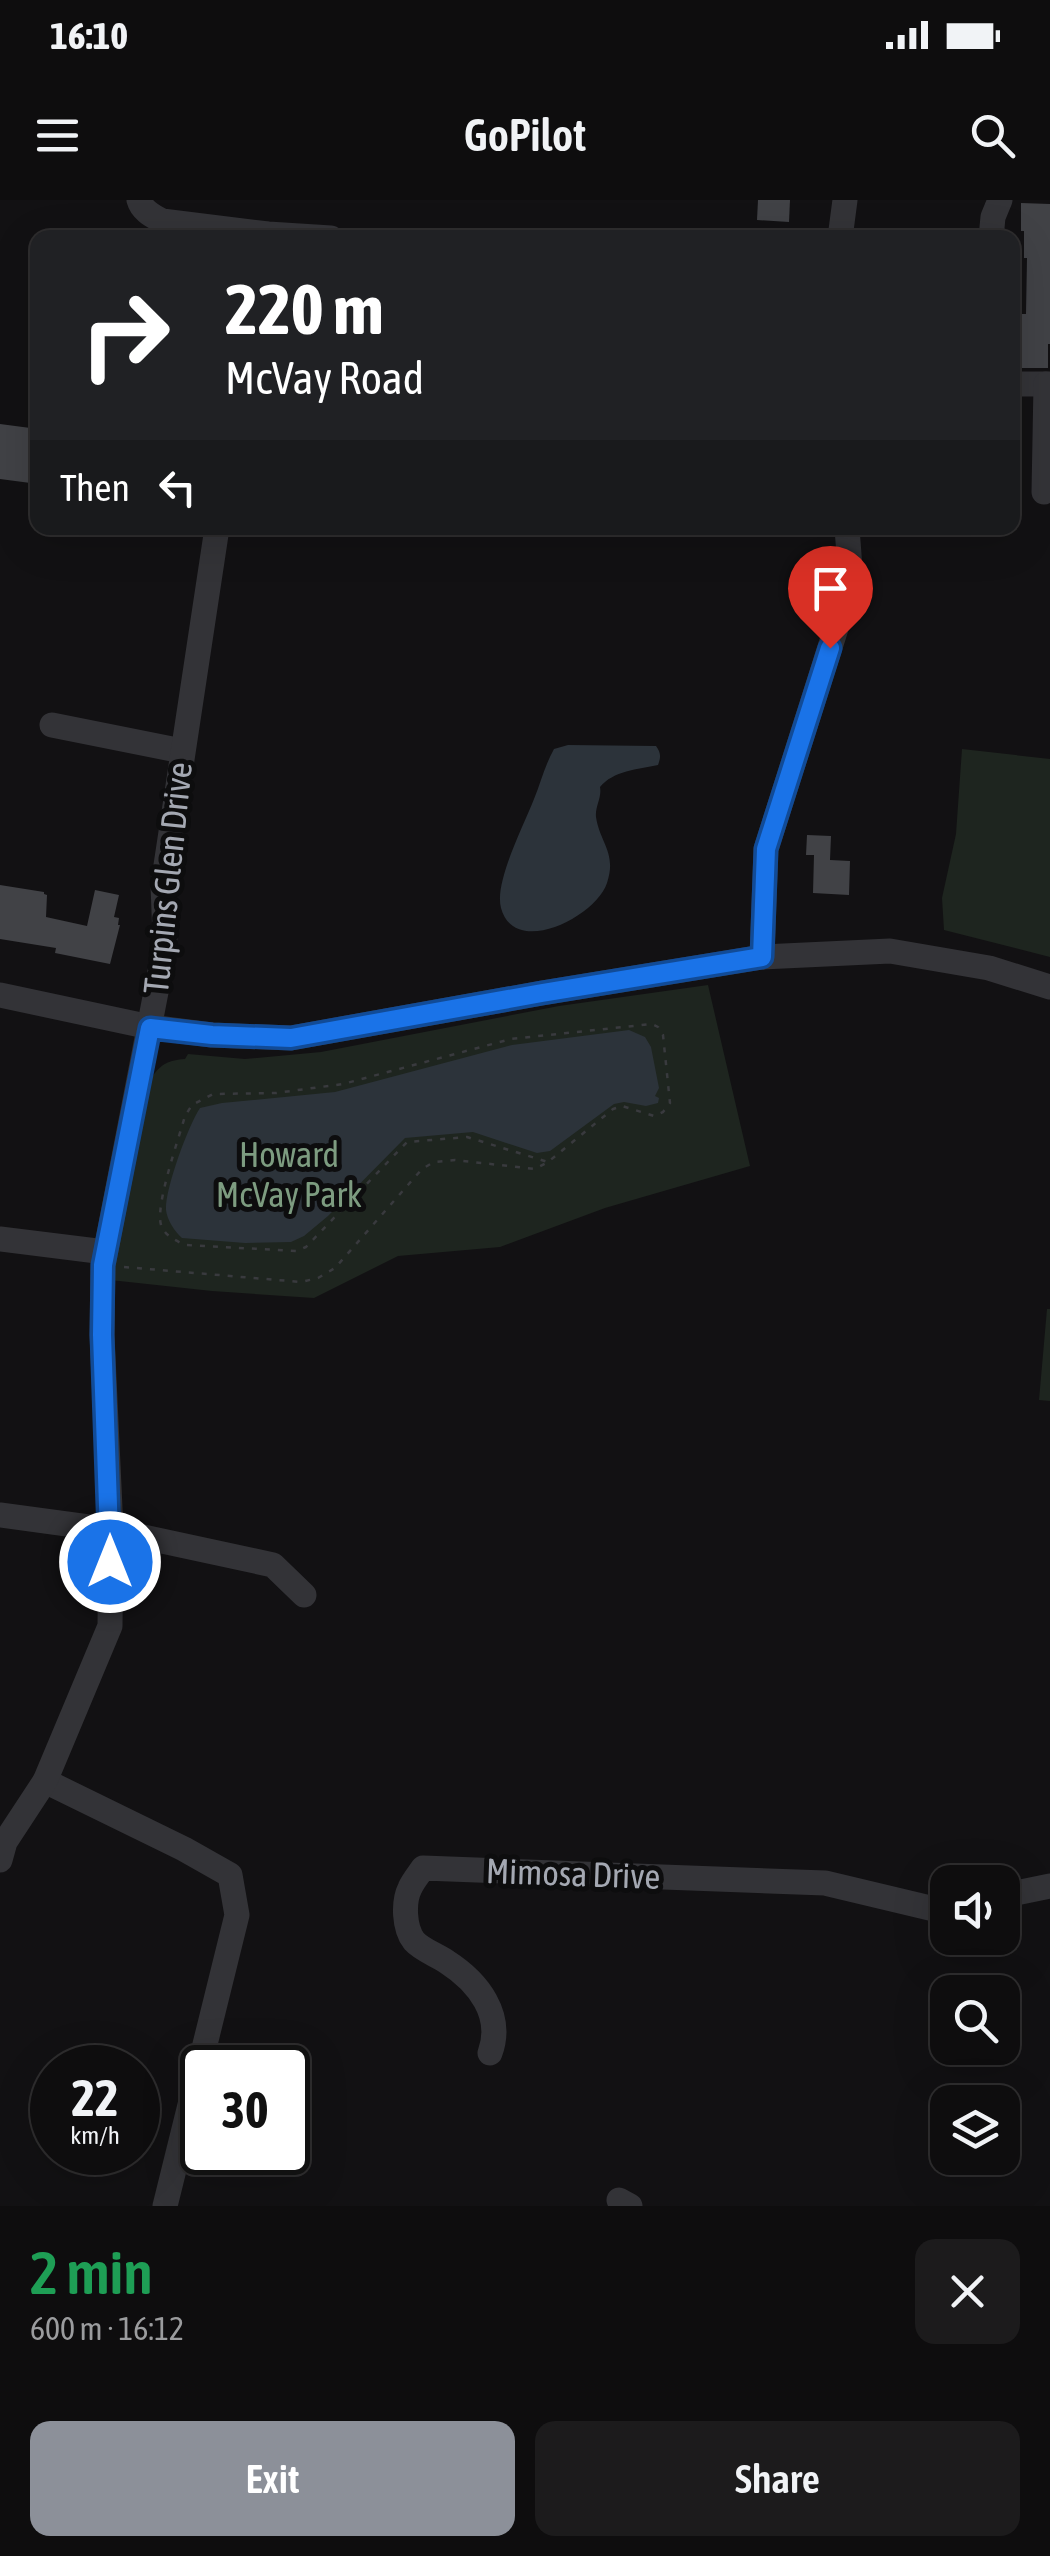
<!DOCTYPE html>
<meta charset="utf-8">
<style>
:root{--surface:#0e0d0e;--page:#1c1b1c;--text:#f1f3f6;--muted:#9b9c9e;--line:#2e2d2e;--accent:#8c9099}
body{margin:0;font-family:"Asap Condensed",sans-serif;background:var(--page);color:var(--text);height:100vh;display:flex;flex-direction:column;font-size:38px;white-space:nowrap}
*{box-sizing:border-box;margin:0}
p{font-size:32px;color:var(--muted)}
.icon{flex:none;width:55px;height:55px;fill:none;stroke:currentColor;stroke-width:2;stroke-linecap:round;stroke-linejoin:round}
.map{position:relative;height:2006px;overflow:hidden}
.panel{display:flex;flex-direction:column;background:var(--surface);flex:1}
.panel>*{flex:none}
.guide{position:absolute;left:30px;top:30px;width:990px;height:305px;border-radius:20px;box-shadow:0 10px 40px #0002,0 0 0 2px var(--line);background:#202124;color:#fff;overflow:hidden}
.fabs{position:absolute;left:930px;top:1665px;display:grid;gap:20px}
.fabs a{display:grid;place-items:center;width:90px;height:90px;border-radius:20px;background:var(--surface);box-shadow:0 10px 40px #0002,0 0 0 2px var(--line);font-size:50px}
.speed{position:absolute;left:30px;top:1845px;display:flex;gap:20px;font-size:50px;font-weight:700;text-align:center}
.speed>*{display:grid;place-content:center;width:130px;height:130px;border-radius:50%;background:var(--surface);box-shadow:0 10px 40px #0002,0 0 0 2px var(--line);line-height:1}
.speed small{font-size:25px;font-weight:400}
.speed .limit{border:5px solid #111;border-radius:15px;background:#fff;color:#111}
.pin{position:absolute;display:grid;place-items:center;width:85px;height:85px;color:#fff;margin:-102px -42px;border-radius:50% 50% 50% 0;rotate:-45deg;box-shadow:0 0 10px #0007}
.pin .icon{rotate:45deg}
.me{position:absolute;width:110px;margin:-55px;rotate:0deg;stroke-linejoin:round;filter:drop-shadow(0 0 8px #0008)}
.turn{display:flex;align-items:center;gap:35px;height:210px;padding:0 30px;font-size:45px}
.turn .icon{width:130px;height:130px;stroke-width:2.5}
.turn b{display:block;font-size:70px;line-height:85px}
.then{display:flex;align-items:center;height:95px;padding:0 30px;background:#0003;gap:20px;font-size:38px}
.round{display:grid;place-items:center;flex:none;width:105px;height:105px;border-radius:20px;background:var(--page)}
.headline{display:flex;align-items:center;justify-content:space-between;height:170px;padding:0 30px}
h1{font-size:60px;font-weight:600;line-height:75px;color:#1e9e55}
.action{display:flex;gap:20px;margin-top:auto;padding:20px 30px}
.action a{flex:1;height:115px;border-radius:20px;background:var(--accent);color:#fff;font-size:40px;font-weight:600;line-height:115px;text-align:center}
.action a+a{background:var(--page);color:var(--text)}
.status{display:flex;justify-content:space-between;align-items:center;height:70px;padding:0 50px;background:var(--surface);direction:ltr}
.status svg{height:28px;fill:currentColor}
header{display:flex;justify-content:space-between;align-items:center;height:130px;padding:0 30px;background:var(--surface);font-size:45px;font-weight:600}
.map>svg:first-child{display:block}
.green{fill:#1e251f}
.water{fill:#2c333a}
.building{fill:#414246}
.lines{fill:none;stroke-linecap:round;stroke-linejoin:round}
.path{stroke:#393a3e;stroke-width:2.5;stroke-dasharray:5 8;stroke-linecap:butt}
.minor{stroke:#333337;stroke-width:25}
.route-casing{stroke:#114b97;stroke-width:25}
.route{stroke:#1a73e8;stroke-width:18}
.labels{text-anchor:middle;stroke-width:10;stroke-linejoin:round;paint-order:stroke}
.street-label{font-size:35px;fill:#a4a8b2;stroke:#0d0d0e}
.park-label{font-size:35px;fill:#7d9c80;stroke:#0d0d0e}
</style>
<div class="status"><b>16:10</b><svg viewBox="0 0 49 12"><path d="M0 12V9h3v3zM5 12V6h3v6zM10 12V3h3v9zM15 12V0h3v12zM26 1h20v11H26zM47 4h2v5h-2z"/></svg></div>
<header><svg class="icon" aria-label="menu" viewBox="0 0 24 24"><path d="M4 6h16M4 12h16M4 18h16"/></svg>GoPilot<svg class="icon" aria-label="search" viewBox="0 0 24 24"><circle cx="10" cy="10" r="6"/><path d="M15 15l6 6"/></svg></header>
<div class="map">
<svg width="1050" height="2006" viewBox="0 0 1050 2006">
<rect width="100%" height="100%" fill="#121113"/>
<g class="green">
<path d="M962 549 1050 559V757L944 730 942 698 956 634Z"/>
<path d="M708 785 750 966 605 1008 500 1047 398 1056 314 1098 212 1091 110 1080 114 1051 152 877C161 864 169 860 185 859L188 854 245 859 321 852 559 806Z"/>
<path d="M1047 1109H1050V1201L1039 1200Z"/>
</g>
<g class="water">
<path d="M568 545 656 546C661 553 661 557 658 565 638 569 613 571 600 587 602 598 595 606 596 617 600 643 617 653 607 683 596 717 514 758 501 708 494 682 524 625 534 599 541 582 545 565 554 549Z"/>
<path d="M629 830 645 837 651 847 659 888 655 896 659 898 658 903 646 906 624 902 614 904 550 951 537 953 473 932 405 938 328 1016 304 1036 291 1042 245 1043 182 1038C175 1032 167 1020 166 1010 165 989 188 926 200 908L222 903 335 892 512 845Z"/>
</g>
<g class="building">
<path d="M758 0H790L789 22 757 20Z"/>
<path d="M1021 3 1050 4V144H1048V168H1018L1022 114H1026L1027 58H1024V31H1021Z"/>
<path d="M0 224 38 229V284L0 279Z"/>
<path d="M807 635 831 636 830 660 850 661 849 695 813 693 814 655H806Z"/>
<path d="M0 685 44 692V694L47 695 46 717 87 726 95 690 119 695 114 717 119 718 118 725H120L110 764 55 753 56 748 0 739Z"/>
</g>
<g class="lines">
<path class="path" d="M124 1067 301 1082 318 1078 335 1068 422 969 434 962 455 960 535 969 548 962 613 909 622 906 654 916 663 912 670 903 663 835 658 827 652 824 511 839 343 884 276 893 213 894 192 905 185 916C179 938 155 1005 161 1025 165 1036 175 1040 185 1045L297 1051 306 1047 407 942 467 937 548 962"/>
<g class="minor">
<path d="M139 0C142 11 153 16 162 21L268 34 331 38"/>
<path d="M840 38 845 0"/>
<path d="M991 38 993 17 1000 0"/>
<path d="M1012 184H1050"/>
<path d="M1044 292 1046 184"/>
<path d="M52 525 182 551"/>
<path d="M762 757 766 649 851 381 847 328"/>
<path d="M0 795 150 827 212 835 291 838 542 793 762 757 890 751 989 768 1050 787"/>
<path d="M0 1039 105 1052"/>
<path d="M0 1315 111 1330 273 1365 304 1395"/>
<path d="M45 1581 184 1649 230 1675 237 1715 165 2006"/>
<path d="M0 1660 5 1642 45 1581 110 1426 111 1330 102 1135 103 1065 163 756 165 737 163 685 217 328"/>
<path d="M1002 1696 1050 1686"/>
<path d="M490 1853C504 1815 478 1782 447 1762 437 1755 422 1750 414 1741 404 1728 403 1702 410 1688 413 1681 419 1674 423 1668L825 1683 934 1709 948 1707"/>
<path d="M619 2000 630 2006"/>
</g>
</g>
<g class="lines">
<g class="route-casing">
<path id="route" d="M110 1362 102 1135 103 1065 150 828 212 835 291 838 542 793 762 757 766 649 830 448"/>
</g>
<use href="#route" class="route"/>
</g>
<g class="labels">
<g class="street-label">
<text transform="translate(168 678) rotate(-84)" y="12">Turpins Glen Drive</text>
<text transform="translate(573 1674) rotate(2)" y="12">Mimosa Drive</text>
</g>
<g class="park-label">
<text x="289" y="967">Howard<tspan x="289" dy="40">McVay Park</tspan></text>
</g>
</g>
</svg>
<div class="fabs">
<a><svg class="icon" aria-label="sound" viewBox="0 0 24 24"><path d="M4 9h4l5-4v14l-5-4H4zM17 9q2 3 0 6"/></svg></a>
<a><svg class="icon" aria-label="search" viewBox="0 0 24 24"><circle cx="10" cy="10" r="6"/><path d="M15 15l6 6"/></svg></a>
<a><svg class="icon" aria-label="layers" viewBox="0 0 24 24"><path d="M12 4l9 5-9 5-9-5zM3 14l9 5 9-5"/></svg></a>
</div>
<div class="speed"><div>22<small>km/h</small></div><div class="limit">30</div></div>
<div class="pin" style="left:830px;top:448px;background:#d93025"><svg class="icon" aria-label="arrive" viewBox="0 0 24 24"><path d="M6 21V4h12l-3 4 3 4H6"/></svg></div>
<svg class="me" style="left:110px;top:1362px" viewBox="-20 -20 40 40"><circle r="17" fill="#1a73e8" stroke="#fff" stroke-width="3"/><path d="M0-11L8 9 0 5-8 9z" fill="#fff"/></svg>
<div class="guide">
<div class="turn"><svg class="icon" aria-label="right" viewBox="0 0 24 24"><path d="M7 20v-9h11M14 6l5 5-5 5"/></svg><div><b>220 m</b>McVay Road</div></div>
<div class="then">Then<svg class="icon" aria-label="left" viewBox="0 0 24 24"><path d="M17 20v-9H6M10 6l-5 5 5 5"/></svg></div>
</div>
</div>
<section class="panel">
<div class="headline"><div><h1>2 min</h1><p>600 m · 16:12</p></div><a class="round"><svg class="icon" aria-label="close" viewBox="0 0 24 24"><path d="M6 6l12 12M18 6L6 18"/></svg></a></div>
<div class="action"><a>Exit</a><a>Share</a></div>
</section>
